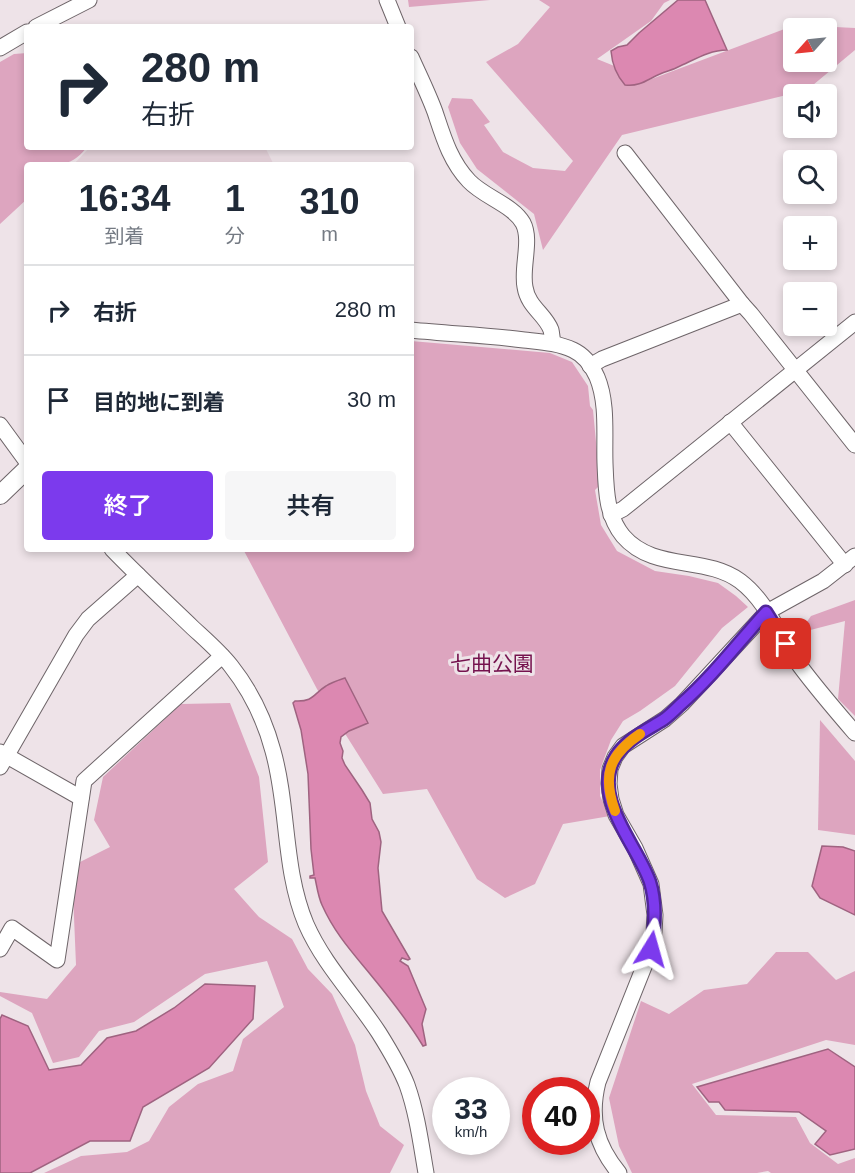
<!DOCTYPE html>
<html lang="ja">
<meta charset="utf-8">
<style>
:root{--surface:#fff;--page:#f6f6f7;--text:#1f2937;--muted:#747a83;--line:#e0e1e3;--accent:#7c3aed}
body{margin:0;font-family:Arial,"Noto Sans JP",sans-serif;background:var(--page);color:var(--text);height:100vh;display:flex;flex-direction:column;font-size:22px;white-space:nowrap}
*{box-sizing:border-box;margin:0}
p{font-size:20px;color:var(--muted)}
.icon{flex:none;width:33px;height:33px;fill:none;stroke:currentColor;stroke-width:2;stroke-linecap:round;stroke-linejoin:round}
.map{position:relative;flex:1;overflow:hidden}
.sheet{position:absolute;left:24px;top:162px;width:390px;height:390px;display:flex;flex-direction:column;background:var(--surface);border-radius:6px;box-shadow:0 3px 9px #0003}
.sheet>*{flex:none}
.banner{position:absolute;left:24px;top:24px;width:390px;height:126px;border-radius:6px;box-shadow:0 3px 9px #0003;background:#fff;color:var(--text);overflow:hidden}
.needle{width:39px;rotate:243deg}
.fabs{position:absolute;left:783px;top:18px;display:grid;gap:12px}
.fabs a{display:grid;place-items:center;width:54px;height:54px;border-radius:6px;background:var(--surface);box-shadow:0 3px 9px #0003;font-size:30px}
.speed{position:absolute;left:432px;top:1077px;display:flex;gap:12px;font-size:30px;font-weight:700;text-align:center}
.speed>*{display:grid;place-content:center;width:78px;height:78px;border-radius:50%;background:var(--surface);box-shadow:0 3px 9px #0003;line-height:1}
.speed small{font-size:15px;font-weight:400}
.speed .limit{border:9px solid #d22;background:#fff;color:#111}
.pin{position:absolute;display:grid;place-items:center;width:51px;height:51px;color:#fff;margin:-26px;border-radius:12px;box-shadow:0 3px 9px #0006}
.me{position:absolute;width:66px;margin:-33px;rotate:8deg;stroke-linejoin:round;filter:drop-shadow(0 0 4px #0008)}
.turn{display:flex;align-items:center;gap:21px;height:126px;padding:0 18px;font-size:27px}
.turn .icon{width:78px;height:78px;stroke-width:2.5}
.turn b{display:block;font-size:42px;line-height:51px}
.eta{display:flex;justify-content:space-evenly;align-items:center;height:102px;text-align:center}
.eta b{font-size:36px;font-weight:600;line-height:42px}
.cta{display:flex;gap:12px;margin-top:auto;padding:12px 18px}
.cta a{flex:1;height:69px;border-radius:6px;background:var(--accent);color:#fff;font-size:24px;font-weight:600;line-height:69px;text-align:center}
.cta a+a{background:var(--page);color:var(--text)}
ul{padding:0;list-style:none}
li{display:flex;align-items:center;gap:18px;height:90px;padding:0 18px;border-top:2px solid var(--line)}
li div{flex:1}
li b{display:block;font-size:22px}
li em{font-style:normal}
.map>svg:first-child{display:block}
.built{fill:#e6d3db}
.green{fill:#dda5bf;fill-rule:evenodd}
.water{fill:#dc88b1;stroke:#9f6380;stroke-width:1.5}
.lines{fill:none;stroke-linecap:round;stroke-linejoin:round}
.minor-casing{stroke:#6e6569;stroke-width:17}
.major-casing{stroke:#6e6569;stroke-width:20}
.minor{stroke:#fff;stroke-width:15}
.major{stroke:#fff;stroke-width:18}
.route-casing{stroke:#51269a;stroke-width:15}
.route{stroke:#7c3aed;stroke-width:10}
.slow{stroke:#f59e0b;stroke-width:10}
.labels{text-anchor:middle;stroke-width:6;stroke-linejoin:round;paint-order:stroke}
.park-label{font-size:21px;fill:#75124e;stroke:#eee3e8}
</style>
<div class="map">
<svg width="855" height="1173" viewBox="0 0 855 1173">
<rect width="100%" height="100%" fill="#eee3e8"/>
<path class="built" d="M90 147H265L274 165H73Z"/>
<g class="green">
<path d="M408 0H490L409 7Z"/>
<path d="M539 0H670L664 3 651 21 597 59 649 80 795 25 855 28V50L807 90 622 135 543 250 534 214 477 169 460 143 448 107 452 98 472 99 490 122 484 125 503 152 533 168 565 171 573 161 486 62 518 44 550 7ZM794 28H826V62H794Z"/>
<path d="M27 53V147H87C69 170 53 165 27 165V199L0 224V62L14 54Z"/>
<path d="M411 341 550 353 572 362 588 386 590 406 593 410 600 485 595 490 601 525 617 551 655 571 689 576 718 583 736 596 748 607 722 628 675 686 640 711 623 721 611 740 600 770V796L610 816 563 824 535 884 505 898 477 879 427 789 383 794 317 689 243 549H411Z"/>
<path d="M855 600V716L838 699 845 621 799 633 811 616Z"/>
<path d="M230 703 259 777 268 862 234 889 259 917 292 939 308 969 332 994 355 1045 366 1091 380 1126 404 1145 390 1173H44L81 1156 127 1152 149 1141 169 1107 198 1084 233 1071 243 1039 284 1007 267 961 205 974 134 1022 99 1031 79 1057 53 1063 32 1013 0 996V992L47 999 76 965 73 893 80 862 110 847 94 820 103 777 181 704Z"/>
<path d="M820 720 855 761V835L818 830Z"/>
<path d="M776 952H808L836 980 855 971V1045L826 1040 692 1084 716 1115 796 1117 810 1143 838 1164 855 1158V1173H771L768 1171 757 1173H632L619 1146 609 1098 641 1001 669 1014 704 990 747 984Z"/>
</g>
<g class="water">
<path d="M678 0H705L727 50C709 50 694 60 678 67 673 70 666 71 660 74 648 79 640 87 625 85 617 76 612 63 611 51L618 47 627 45 639 33Z"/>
<path d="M345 678 368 723 349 731 341 737 340 743 343 751 342 758 345 765 362 790 370 803 372 819 379 832 381 842 378 868 382 911 410 959 408 960 402 958 400 961 408 966 426 1009 422 1024 426 1045 423 1046C408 1021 389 997 370 974 351 951 334 932 322 905 318 896 317 887 315 878H310V876L314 875 311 849 308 774 301 730 293 703 295 701C314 702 313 694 326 686 332 682 339 680 345 678Z"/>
<path d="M822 846 843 847 855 851V915L820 898 812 886Z"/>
<path d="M205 984 255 986 253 1019 209 1068 143 1107 130 1141H90L30 1173H0V1019L2 1015 28 1026 49 1070 81 1065 107 1038 136 1031 174 1008Z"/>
<path d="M828 1049 855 1067V1149L830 1155 815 1144 826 1131 799 1112 725 1110 719 1102H709L697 1087Z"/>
</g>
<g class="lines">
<g class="minor-casing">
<g id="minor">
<path d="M387 0 398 27"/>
<path d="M36 27 89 0"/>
<path d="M0 48 27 32"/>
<path d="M411 57C419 75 428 93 435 112 443 136 450 161 469 181 484 197 513 205 523 223 532 240 521 268 525 287 528 307 545 314 551 330 552 334 552 339 553 343"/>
<path d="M625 153 742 304 751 314 855 445"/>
<path d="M411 330C449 334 487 335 524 340 541 342 558 343 573 350 584 355 592 366 597 377 608 403 604 436 605 463 606 489 606 515 623 536 654 572 705 555 740 581 768 602 780 638 800 666 817 689 836 711 855 733"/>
<path d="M590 366 602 359 742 304"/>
<path d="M730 422 845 565"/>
<path d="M0 425 27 462"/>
<path d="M611 515 623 509 855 322"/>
<path d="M112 549C138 576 166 602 193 628 206 640 220 652 231 666 250 690 265 721 273 751 289 808 283 869 306 924 324 965 355 996 379 1033 389 1049 400 1067 407 1085 417 1113 421 1144 426 1173"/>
<path d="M0 752 81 798"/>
<path d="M0 767 76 635 88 619 138 575"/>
<path d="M0 949 12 928 57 960 84 781 222 656"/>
<path d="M619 1173C596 1145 589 1118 598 1082L651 949 654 932 655 915 651 884 635 848 616 815 611 799 609 784 610 769 615 757 623 746 665 719 682 704 767 612 823 581 855 556"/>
</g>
</g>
<g class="major-casing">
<path id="major" d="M0 495 27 469"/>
</g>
<use href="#minor" class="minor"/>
<use href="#major" class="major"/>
</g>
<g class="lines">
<g class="route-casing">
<path id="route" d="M651 949C655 927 657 904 650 882 637 844 590 797 616 756 627 739 647 730 663 720 669 716 675 710 680 705 712 677 738 643 766 612L786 644"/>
</g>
<use href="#route" class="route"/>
<path class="slow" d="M615 811C602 775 609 755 640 734"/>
</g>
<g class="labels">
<g class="park-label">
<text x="492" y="671">七曲公園</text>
</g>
</g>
</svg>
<div class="fabs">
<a><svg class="needle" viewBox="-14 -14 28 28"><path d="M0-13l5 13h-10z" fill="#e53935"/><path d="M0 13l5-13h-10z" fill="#747a83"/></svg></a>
<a><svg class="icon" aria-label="sound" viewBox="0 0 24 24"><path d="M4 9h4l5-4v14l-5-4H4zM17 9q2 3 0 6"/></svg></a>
<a><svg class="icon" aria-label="search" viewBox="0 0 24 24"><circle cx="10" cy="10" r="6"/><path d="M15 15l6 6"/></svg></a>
<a>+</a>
<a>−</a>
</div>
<div class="speed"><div>33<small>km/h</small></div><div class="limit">40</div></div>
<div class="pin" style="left:786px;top:644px;background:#d93025"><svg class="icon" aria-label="arrive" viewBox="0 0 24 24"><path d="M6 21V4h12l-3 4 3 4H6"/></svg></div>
<svg class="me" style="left:651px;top:949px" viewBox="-20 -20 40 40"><path d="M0-17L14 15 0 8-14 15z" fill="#7c3aed" stroke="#fff" stroke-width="4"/></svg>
<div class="banner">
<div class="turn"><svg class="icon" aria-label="right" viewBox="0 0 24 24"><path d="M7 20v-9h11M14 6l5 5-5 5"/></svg><div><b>280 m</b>右折</div></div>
</div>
<section class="sheet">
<div class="eta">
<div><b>16:34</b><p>到着</p></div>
<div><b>1</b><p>分</p></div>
<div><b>310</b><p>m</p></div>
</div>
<ul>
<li><svg class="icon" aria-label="right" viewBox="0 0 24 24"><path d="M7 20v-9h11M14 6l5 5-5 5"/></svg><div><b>右折</b></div><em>280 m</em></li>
<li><svg class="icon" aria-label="arrive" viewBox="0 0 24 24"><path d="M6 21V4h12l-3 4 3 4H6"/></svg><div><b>目的地に到着</b></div><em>30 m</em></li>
</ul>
<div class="cta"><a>終了</a><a>共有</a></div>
</section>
</div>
